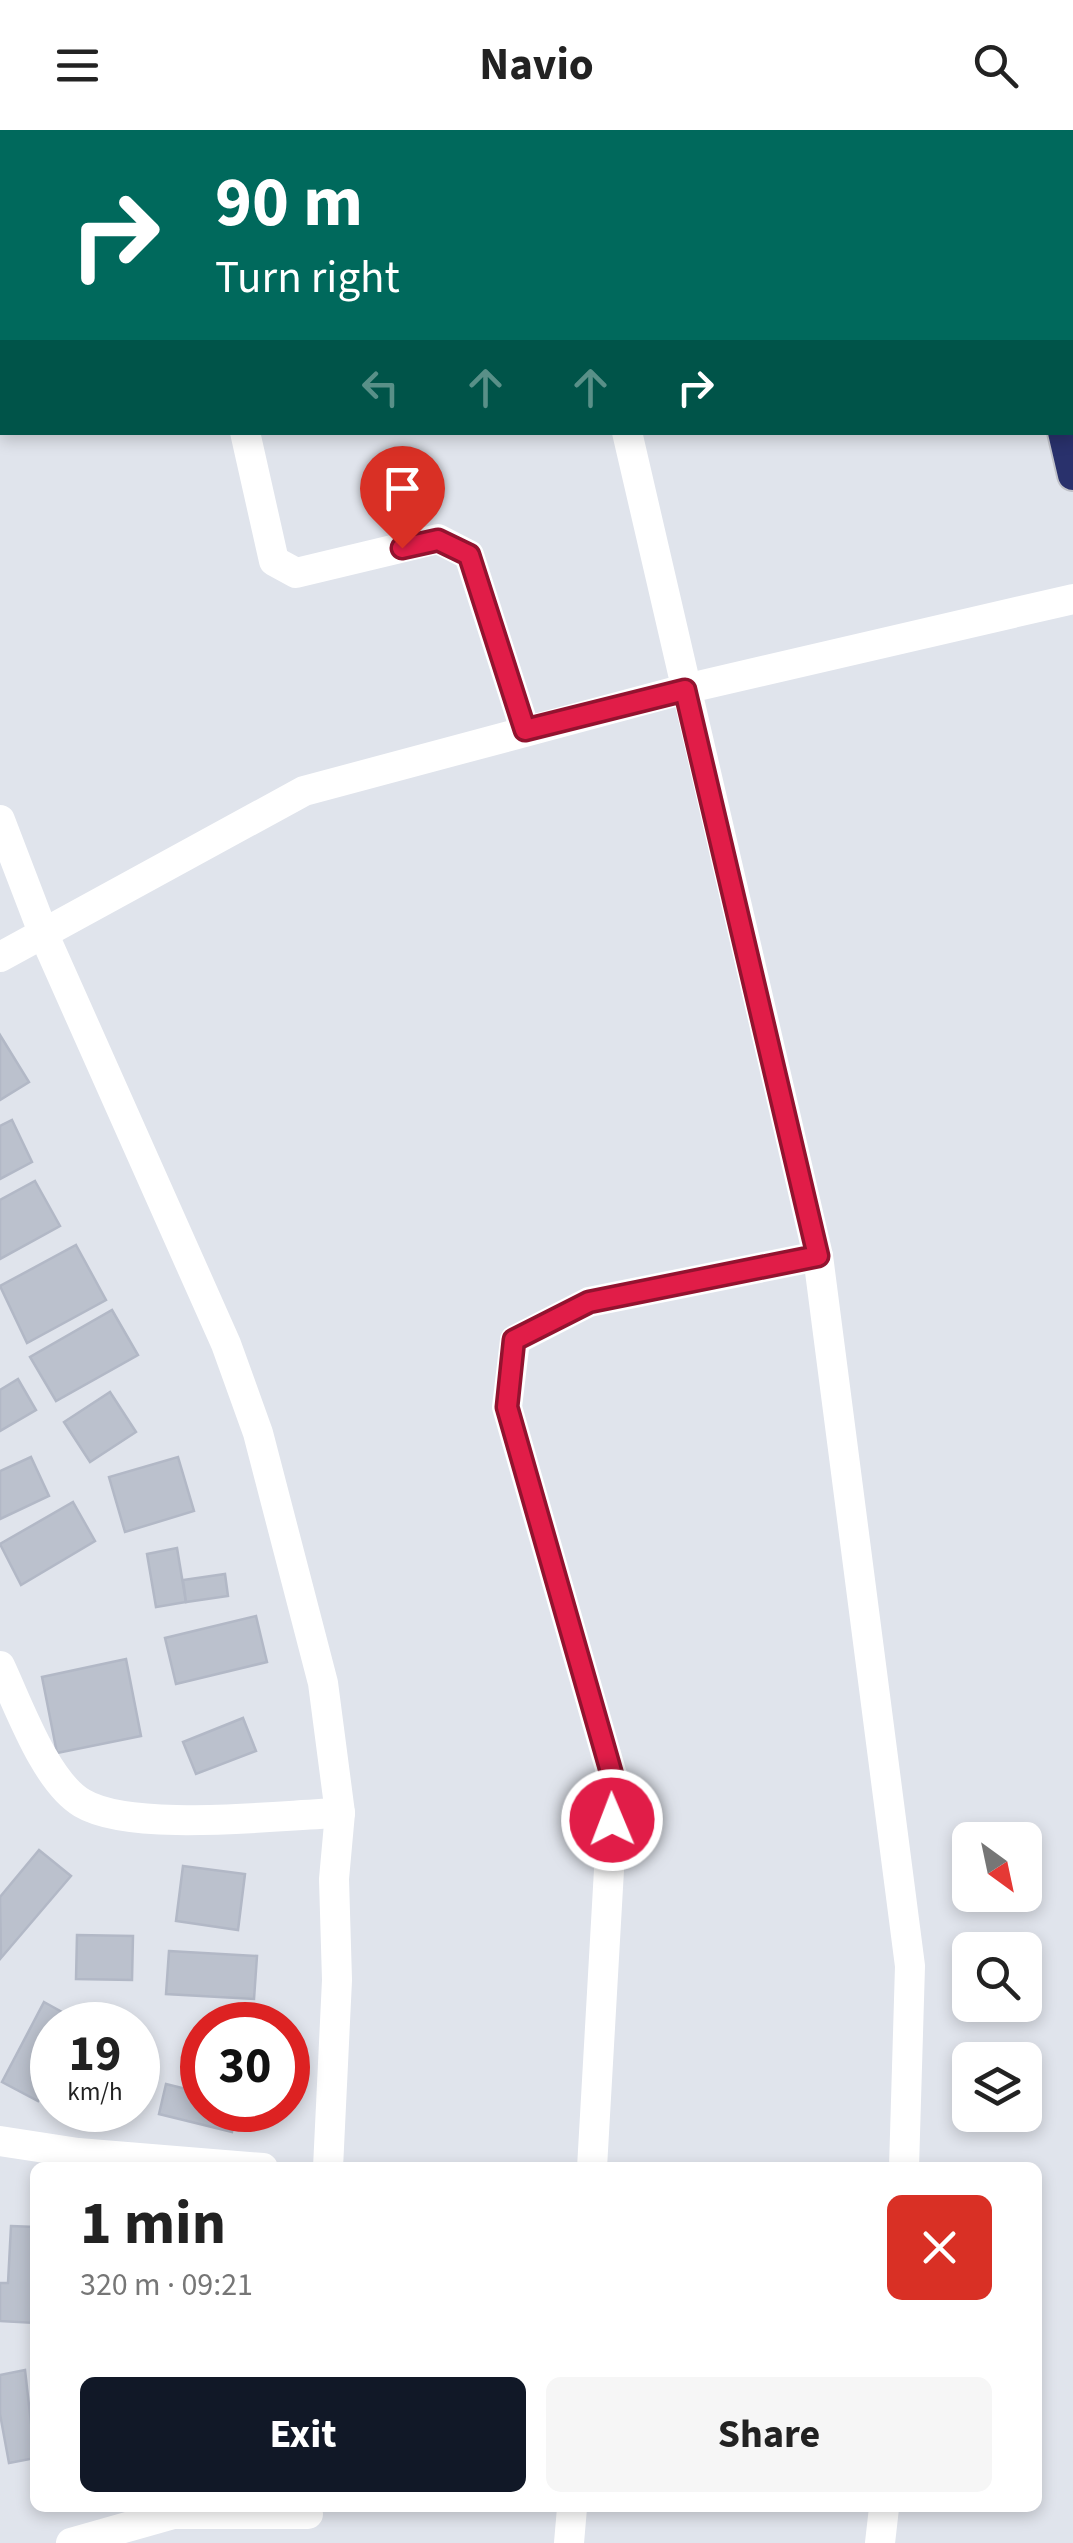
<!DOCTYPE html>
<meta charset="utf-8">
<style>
:root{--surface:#fff;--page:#f6f6f6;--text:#222;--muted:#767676;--accent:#111827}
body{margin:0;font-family:"Source Sans 3",sans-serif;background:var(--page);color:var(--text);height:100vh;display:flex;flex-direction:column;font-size:38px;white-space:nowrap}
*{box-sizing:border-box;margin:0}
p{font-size:32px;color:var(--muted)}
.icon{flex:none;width:55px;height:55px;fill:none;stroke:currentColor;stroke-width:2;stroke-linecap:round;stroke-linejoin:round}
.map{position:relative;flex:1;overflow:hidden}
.details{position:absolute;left:30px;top:2032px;width:1012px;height:350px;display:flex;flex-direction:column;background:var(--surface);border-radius:15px;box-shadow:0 5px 15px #0003}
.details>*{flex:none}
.hud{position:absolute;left:0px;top:0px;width:1075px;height:305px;box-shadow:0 5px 15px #0003;background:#00695c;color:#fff;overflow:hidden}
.needle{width:65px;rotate:147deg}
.tools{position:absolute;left:952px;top:1692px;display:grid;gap:20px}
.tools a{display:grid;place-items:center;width:90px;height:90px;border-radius:15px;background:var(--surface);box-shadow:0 5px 15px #0003;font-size:50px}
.speed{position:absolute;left:30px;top:1872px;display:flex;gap:20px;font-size:50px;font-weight:700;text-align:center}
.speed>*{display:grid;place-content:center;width:130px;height:130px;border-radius:50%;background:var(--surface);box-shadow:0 5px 15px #0003;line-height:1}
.speed small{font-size:25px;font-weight:400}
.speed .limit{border:15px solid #d22;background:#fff;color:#111}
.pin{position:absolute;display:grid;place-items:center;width:85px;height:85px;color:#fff;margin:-102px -42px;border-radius:50% 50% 50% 0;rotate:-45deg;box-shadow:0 0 10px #0007}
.pin .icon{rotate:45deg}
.me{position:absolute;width:110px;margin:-55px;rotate:359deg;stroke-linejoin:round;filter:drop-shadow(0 0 8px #0008)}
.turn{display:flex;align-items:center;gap:35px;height:210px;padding:0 50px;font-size:45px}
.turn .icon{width:130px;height:130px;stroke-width:2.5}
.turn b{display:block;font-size:70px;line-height:85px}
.lanes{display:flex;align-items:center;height:95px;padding:0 50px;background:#0003;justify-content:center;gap:50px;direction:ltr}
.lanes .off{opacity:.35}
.round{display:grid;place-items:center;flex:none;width:105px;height:105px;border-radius:15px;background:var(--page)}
.headline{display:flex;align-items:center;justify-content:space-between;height:170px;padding:0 50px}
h1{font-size:60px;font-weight:700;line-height:75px}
.primary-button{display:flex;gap:20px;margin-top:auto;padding:20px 50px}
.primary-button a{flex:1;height:115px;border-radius:15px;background:var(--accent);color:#fff;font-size:40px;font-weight:700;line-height:115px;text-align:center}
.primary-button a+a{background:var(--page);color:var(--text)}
header{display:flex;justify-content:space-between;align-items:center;height:130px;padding:0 50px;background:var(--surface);font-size:45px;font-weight:700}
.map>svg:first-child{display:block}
.building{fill:#bbc1cd;stroke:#b2b8c6;stroke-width:2.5}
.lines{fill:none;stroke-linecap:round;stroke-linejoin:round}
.highway-casing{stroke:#c0c2c9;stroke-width:34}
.lane{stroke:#fff;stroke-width:20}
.street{stroke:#fff;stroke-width:30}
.highway{stroke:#29316c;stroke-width:30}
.route-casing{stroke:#92132f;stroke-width:25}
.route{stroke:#e11d48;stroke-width:18}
</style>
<header><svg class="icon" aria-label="menu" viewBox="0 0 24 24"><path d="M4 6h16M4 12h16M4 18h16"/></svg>Navio<svg class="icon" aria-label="search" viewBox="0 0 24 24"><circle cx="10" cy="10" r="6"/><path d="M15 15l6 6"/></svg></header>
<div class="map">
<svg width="1073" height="2413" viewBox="0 0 1073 2413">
<rect width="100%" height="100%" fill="#e0e4ec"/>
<g class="building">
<path d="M0 905 29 952 0 970Z"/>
<path d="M12 990 32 1032 0 1049V996Z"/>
<path d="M35 1051 60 1096 0 1129V1070Z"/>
<path d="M76 1115 106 1170 27 1213 0 1156Z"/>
<path d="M112 1180 138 1225 56 1271 30 1227Z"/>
<path d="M18 1249 36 1280 0 1301V1260Z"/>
<path d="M110 1262 136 1302 90 1332 64 1292Z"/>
<path d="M31 1327 49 1366 0 1389V1341Z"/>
<path d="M178 1327 194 1381 125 1402 109 1347Z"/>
<path d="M73 1372 95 1411 21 1455 0 1414Z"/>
<path d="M177 1418 186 1472 156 1477 147 1424Z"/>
<path d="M225 1444 228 1466 186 1472 183 1450Z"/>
<path d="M256 1486 267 1532 176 1554 165 1508Z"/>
<path d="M126 1529 141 1606 57 1623 42 1547Z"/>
<path d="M243 1588 256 1621 196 1644 183 1612Z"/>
<path d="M39 1720 71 1746 1 1828 0 1767Z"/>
<path d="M183 1736 245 1744 238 1800 176 1791Z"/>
<path d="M77 1805 133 1806 132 1850 76 1849Z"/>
<path d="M169 1821 257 1826 254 1869 166 1864Z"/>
<path d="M44 1872 80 1892 52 1895V1944L38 1971 2 1952Z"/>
<path d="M166 1954 202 1963V1980H238L232 2002 159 1984Z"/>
<path d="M11 2096 35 2097V2193L0 2191V2153H8Z"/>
<path d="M25 2240 35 2328 9 2333 0 2284V2245Z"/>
</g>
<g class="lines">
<g class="highway-casing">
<g id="highway">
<path d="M993 0V2"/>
<path d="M1063 302 1073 345"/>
</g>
</g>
<path class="lane" d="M442 2 454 0"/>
<g class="street">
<path d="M559 0V2"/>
<path d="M245 302 274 431 296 443 438 409 469 425 525 600"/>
<path d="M627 302 818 1126 910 1836 904 2038"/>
<path d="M0 690 44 805 226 1214 258 1303 323 1553 340 1683 334 1749 337 1850 328 2038"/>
<path d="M0 827 304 661 685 559 1073 469"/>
<path d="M0 1536C18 1574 45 1651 82 1673 132 1703 278 1685 340 1683"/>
<path d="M0 2011 78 2023 263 2038"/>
<path d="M592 2038 614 1652 507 1277 515 1210 589 1172 818 1126"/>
<path d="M71 2413 173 2384H308"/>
<path d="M569 2413 572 2378"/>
<path d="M880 2413 884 2378"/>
</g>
<use href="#highway" class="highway"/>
</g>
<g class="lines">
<g class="route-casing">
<path id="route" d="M402 418 438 410 469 425 525 600 685 560 818 1126 589 1172 514 1210 507 1277 614 1652 612 1690"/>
</g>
<use href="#route" class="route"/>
</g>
</svg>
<div class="tools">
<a><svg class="needle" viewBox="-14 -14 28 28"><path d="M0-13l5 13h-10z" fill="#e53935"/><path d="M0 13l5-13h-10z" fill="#767676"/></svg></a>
<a><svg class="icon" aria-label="search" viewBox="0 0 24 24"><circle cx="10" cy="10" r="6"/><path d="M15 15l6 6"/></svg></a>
<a><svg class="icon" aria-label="layers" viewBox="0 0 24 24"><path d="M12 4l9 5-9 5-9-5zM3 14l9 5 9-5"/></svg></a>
</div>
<div class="speed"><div>19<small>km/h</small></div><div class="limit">30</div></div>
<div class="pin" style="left:402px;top:418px;background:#d93025"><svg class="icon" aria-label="arrive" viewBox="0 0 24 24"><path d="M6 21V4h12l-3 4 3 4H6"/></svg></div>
<svg class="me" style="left:612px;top:1690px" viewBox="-20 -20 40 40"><circle r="17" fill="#e11d48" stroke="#fff" stroke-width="3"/><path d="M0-11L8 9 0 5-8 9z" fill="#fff"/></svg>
<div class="hud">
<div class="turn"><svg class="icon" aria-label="right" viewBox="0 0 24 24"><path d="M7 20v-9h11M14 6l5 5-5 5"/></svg><div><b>90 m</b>Turn right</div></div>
<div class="lanes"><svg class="icon off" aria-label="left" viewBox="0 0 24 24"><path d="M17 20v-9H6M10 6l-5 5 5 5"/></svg><svg class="icon off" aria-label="ahead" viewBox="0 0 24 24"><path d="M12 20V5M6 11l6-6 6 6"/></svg><svg class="icon off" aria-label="ahead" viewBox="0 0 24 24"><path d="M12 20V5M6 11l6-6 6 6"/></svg><svg class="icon" aria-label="right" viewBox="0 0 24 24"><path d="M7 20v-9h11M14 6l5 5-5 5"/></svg></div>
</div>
<section class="details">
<div class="headline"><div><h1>1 min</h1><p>320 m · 09:21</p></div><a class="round" style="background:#d93025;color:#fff"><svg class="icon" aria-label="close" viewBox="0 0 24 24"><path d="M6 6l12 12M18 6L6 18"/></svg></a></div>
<div class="primary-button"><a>Exit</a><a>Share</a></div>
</section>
</div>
